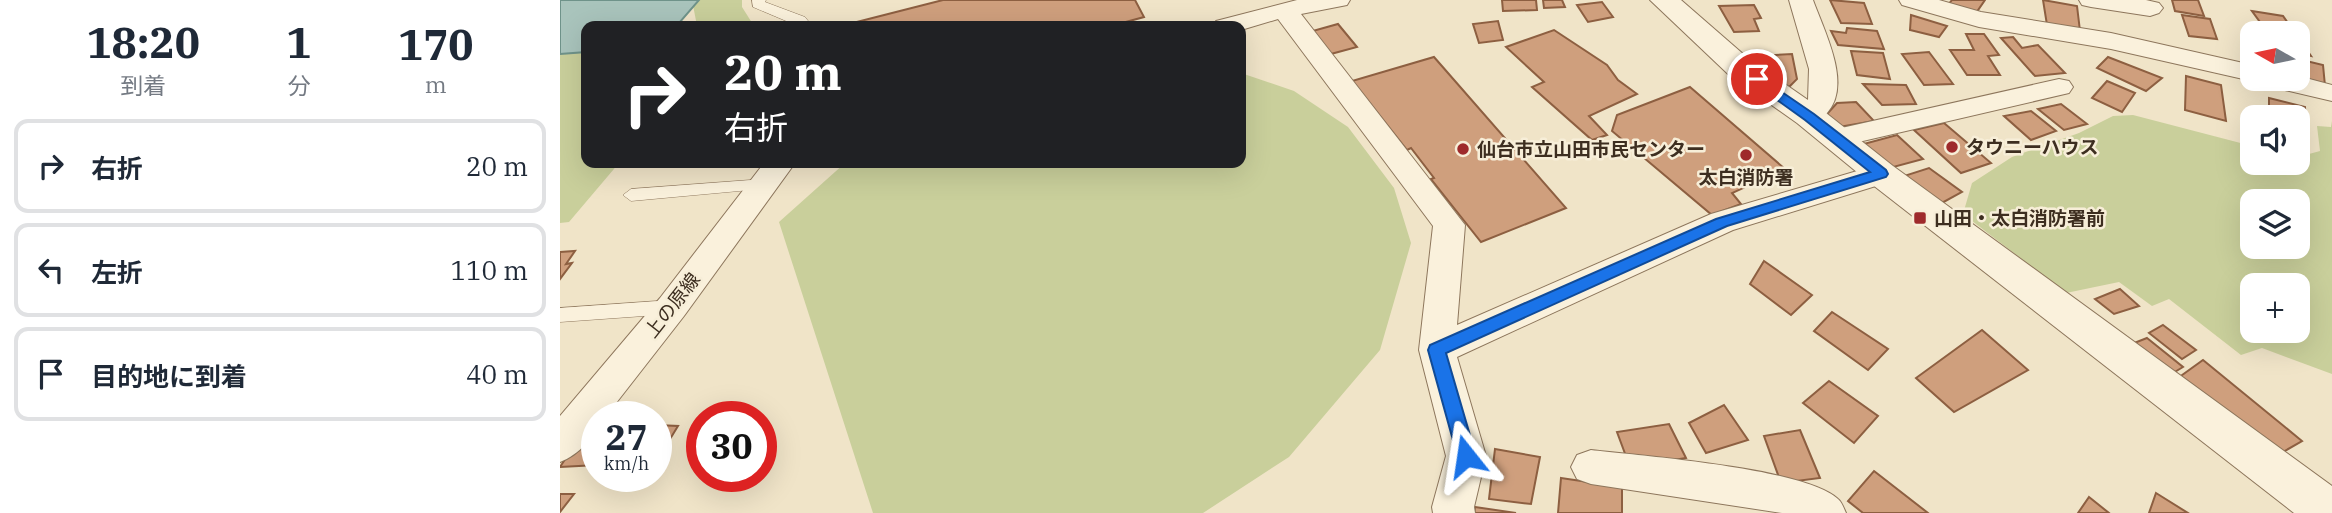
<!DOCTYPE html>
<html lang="ja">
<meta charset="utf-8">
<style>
:root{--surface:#fff;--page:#f2f2f3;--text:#1f2937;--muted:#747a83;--line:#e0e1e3}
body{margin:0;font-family:"IBM Plex Serif","Noto Sans JP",serif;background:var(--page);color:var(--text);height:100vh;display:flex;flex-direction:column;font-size:26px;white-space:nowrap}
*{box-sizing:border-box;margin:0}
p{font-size:23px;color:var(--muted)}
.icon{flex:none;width:38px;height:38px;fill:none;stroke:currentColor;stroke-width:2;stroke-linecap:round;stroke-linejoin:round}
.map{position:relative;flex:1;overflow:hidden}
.sheet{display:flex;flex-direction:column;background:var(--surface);width:560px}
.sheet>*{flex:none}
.guide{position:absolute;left:21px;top:21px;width:665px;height:147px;border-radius:14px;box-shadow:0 7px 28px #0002;background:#202124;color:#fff;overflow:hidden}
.needle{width:46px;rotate:279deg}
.buttons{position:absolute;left:1680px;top:21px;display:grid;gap:14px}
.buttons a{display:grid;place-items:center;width:70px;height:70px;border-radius:14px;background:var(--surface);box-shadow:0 7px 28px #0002;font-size:35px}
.speed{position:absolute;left:21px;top:401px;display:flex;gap:14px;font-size:35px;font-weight:700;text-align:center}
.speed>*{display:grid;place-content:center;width:91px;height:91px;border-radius:50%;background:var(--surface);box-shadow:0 7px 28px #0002;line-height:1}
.speed small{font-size:18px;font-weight:400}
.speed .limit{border:10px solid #d22;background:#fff;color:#111}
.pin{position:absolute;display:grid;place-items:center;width:60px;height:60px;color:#fff;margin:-30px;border:4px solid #fff;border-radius:50%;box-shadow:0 2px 7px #0007}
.me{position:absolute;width:77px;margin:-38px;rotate:345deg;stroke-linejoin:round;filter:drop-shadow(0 0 5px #0008)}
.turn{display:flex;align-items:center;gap:24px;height:147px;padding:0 28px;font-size:32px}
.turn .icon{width:91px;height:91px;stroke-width:2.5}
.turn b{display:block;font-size:49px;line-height:60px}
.eta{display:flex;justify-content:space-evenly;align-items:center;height:119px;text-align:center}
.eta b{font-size:42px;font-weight:800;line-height:49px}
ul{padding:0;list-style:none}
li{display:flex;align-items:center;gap:21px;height:94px;margin:0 14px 10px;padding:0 14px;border:4px solid var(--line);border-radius:14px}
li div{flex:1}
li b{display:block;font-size:26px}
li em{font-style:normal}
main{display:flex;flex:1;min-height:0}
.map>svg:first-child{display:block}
.green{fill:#c9cf9b;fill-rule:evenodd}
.water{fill:#a9c4bc;stroke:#6f938a;stroke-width:2}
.building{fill:#cf9f7d;stroke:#8d5f41;stroke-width:2}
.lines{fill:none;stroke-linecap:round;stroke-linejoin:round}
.service-casing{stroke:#8d765c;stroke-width:1}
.minor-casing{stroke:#8d765c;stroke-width:2}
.tertiary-casing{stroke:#8d765c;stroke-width:2}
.service{fill:#faf1dc;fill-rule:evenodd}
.minor{fill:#faf1dc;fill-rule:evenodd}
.tertiary{fill:#faf1dc;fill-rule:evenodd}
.route{fill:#1a73e8;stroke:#114b97;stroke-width:2}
.poi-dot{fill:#9e2a2b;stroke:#f7eed8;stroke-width:2.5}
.labels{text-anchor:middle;stroke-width:5;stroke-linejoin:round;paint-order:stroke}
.poi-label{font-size:19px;font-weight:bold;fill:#3d2e20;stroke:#f7eed8;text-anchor:start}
.street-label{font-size:19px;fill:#3d2e20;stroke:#f7eed8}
</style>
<main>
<section class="sheet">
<div class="eta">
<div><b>18:20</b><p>到着</p></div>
<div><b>1</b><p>分</p></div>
<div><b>170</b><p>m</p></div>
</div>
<ul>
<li><svg class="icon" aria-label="right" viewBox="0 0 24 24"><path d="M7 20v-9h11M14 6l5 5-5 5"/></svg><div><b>右折</b></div><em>20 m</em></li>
<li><svg class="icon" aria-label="left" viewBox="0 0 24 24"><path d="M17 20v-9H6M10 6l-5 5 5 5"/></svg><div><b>左折</b></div><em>110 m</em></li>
<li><svg class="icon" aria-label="arrive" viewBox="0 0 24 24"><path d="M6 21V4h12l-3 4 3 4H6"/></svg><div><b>目的地に到着</b></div><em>40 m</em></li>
</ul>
</section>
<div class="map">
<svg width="1772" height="513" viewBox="0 0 1772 513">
<rect width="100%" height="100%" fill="#f0e4c8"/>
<g class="green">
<path d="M132 0H182V7L194 26H137Z"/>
<path d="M0 25 26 31V163H59L9 222 0 223Z"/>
<path d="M681 73 734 91 788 127 834 188 851 243 820 350 729 457 643 513H313L219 222 285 163H681Z"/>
<path d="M1573 115 1692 146V163H1738V157L1760 151 1757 126 1771 127 1772 121V374L1702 348 1681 355 1609 299 1592 306 1559 282 1506 293 1403 214 1412 183 1452 157 1519 133 1553 116ZM1692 201H1738V247H1692ZM1692 285H1738V331H1692Z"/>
</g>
<path class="water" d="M0 0H139L120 22 111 26H26V52L0 54Z"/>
<g class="building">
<path d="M383 0H575L584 17 551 26H281Z"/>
<path d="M942 0H976L977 10 943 11Z"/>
<path d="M983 0H1002L1005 7 984 8Z"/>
<path d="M1270 0 1304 3 1312 24 1281 23Z"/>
<path d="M1392 0H1425L1416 13 1388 5Z"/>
<path d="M1483 0 1517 6 1520 31 1487 25Z"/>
<path d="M1612 0H1638L1644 16 1615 11Z"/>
<path d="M1042 2 1053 17 1028 22 1017 5Z"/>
<path d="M1194 5 1201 18 1194 19 1199 31 1174 32 1159 6Z"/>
<path d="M1692 11 1723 16 1735 33H1708Z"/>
<path d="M1351 15 1387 26 1379 37 1350 30Z"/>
<path d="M1622 15 1650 19 1657 39 1629 36Z"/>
<path d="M938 21 943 40 919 43 913 24Z"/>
<path d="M778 24 797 47 767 55 749 32Z"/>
<path d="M1287 28 1317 31 1324 49 1278 45 1271 31 1286 33Z"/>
<path d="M994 30 1047 65 1058 80 1077 94 1029 116 1047 135 1032 140 972 87 984 82 946 47Z"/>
<path d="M1406 34H1424L1439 55 1428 56 1440 75H1407L1390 50H1414Z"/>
<path d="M1453 37 1462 48 1478 45 1505 73 1475 76 1441 38Z"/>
<path d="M1738 37 1751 56 1738 53Z"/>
<path d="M1291 51 1323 53 1330 79 1297 75Z"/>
<path d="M1369 52 1393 84 1364 85 1342 54Z"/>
<path d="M1232 54 1237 79 1229 87 1201 75 1197 56Z"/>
<path d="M874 57 1006 208 921 242 871 179 874 178 851 148 847 150 792 81Z"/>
<path d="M1548 57 1602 78 1586 91 1537 68Z"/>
<path d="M1738 59 1763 65 1765 86 1737 79Z"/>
<path d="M1626 76 1661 85 1666 121 1625 110Z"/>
<path d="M1547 81 1575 93 1562 112 1532 98Z"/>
<path d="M1303 84 1346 85 1356 104 1322 105Z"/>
<path d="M1130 87 1225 169 1172 193 1181 204 1152 215 1052 131 1057 115Z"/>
<path d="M1709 98 1745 107 1747 141 1738 139V117H1709Z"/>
<path d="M1296 102 1314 121 1279 127 1267 114 1277 103Z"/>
<path d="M1501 104 1527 124 1504 130 1478 109Z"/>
<path d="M1471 111 1496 131 1471 140 1444 116Z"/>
<path d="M1384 123 1431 163 1401 173 1354 130Z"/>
<path d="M1337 135 1363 159 1326 169 1300 145Z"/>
<path d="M1369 168 1402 192 1380 204 1344 176Z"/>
<path d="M15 251 6 264 12 263 0 279V252Z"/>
<path d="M1204 261 1252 295 1231 315 1190 284Z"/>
<path d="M1560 289 1579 306 1554 314 1535 299Z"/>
<path d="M1272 312 1328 349 1308 370 1254 331Z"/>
<path d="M1603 325 1636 350 1622 359 1589 333Z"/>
<path d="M1422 330 1468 370 1394 412 1356 378Z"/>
<path d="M1587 338 1623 367 1608 376 1569 345Z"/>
<path d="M1643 360 1742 441 1716 456 1618 378Z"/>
<path d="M1269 381 1318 416 1294 443 1243 403Z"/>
<path d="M1164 405 1188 440 1146 453 1129 423Z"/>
<path d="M74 407 69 416H37V465L0 467 38 409Z"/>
<path d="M1109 424 1126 458 1070 467 1057 432Z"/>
<path d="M96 425 118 426 96 462Z"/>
<path d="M1240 430 1260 478 1221 483 1204 436Z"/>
<path d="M935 449 980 457 971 504 929 499Z"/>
<path d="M1314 471 1368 513H1303L1288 501Z"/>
<path d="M1001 478 1062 487V513H998Z"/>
<path d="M1596 493 1628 513H1589Z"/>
<path d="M0 494H14L0 512Z"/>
<path d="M1529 497 1549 513H1518Z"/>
<path d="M915 507 956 513H914Z"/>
</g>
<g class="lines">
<g class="service-casing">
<g id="service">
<path d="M192 0H206L205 2 245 17 252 26H238L193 7Z"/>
<path d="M205 179 211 180 213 184 211 188 71 201 63 195 71 189Z"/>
<path d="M112 300 118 302 121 307 118 312 112 314 0 322V308Z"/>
</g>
</g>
<g class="minor-casing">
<g id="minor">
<path d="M737 0H790L787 5 741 14 905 225 897 325 1151 214 1321 164 1332 167 1336 174 1332 181 1173 230 897 357 926 456 914 507 915 513H873L872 507 886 456 859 350 873 226 718 19 681 30V26H652L656 21Z"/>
<path d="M1229 0H1253C1264 31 1293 85 1267 113 1258 124 1252 126 1239 122L1235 116 1248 100 1249 69Z"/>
<path d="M1339 0H1379L1421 12 1551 33 1692 65V79H1738V76L1772 85V101L1704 85 1700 79 1692 81 1551 49 1419 27 1342 5Z"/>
<path d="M1519 0H1586L1599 3 1603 8 1599 13 1590 16 1531 7 1522 5Z"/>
<path d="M1499 79 1509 81 1513 87 1509 93 1277 147 1267 145 1262 138 1267 131 1277 129Z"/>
<path d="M204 163H235L124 316 46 416H37C37 437 18 455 0 462V416L100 298Z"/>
<path d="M1031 450C1082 456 1244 468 1278 499 1282 502 1284 509 1286 513H1222L1031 484 1017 479 1011 467 1017 455Z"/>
</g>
</g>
<g class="tertiary-casing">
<path id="tertiary" d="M1090 0H1121L1190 60 1261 109 1333 166 1772 486V513H1734L1309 182 1237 123 1168 74Z"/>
</g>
<use href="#service" class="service"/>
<use href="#minor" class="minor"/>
<use href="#tertiary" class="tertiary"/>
</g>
<path class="route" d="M1197 75 1254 114 1326 170 1328 174 1326 177 1167 226 886 353 916 456 913 462 906 464 899 462 868 350 870 345 1156 219 1310 172 1245 120 1192 82 1190 79Z"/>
<g class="poi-dot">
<circle cx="1392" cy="147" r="7"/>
<circle cx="903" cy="149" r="7"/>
<circle cx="1186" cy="155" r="7"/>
<rect x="1353" y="211" width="14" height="14" rx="3.5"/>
</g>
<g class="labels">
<g class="poi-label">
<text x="1406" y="154">タウニーハウス</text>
<text x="917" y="156">仙台市立山田市民センター</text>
<text x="1186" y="184" text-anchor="middle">太白消防署</text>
<text x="1374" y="225">山田・太白消防署前</text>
</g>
<g class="street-label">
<text transform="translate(112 305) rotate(-52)" y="7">上の原線</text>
</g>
</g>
</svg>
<div class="buttons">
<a><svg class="needle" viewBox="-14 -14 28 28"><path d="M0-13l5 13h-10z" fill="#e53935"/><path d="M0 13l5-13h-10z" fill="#747a83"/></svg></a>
<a><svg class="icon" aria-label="sound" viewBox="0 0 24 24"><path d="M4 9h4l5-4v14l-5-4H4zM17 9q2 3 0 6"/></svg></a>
<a><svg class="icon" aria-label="layers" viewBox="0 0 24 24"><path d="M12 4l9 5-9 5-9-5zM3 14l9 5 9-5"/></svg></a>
<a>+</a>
</div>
<div class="speed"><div>27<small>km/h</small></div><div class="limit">30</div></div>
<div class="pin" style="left:1197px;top:79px;background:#d93025"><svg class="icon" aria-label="arrive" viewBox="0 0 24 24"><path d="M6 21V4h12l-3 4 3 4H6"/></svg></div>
<svg class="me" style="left:906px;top:456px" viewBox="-20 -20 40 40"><path d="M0-17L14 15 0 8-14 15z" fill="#1a73e8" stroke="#fff" stroke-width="4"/></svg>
<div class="guide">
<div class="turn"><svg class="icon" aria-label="right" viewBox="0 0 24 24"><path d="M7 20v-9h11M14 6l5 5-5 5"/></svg><div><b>20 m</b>右折</div></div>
</div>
</div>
</main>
